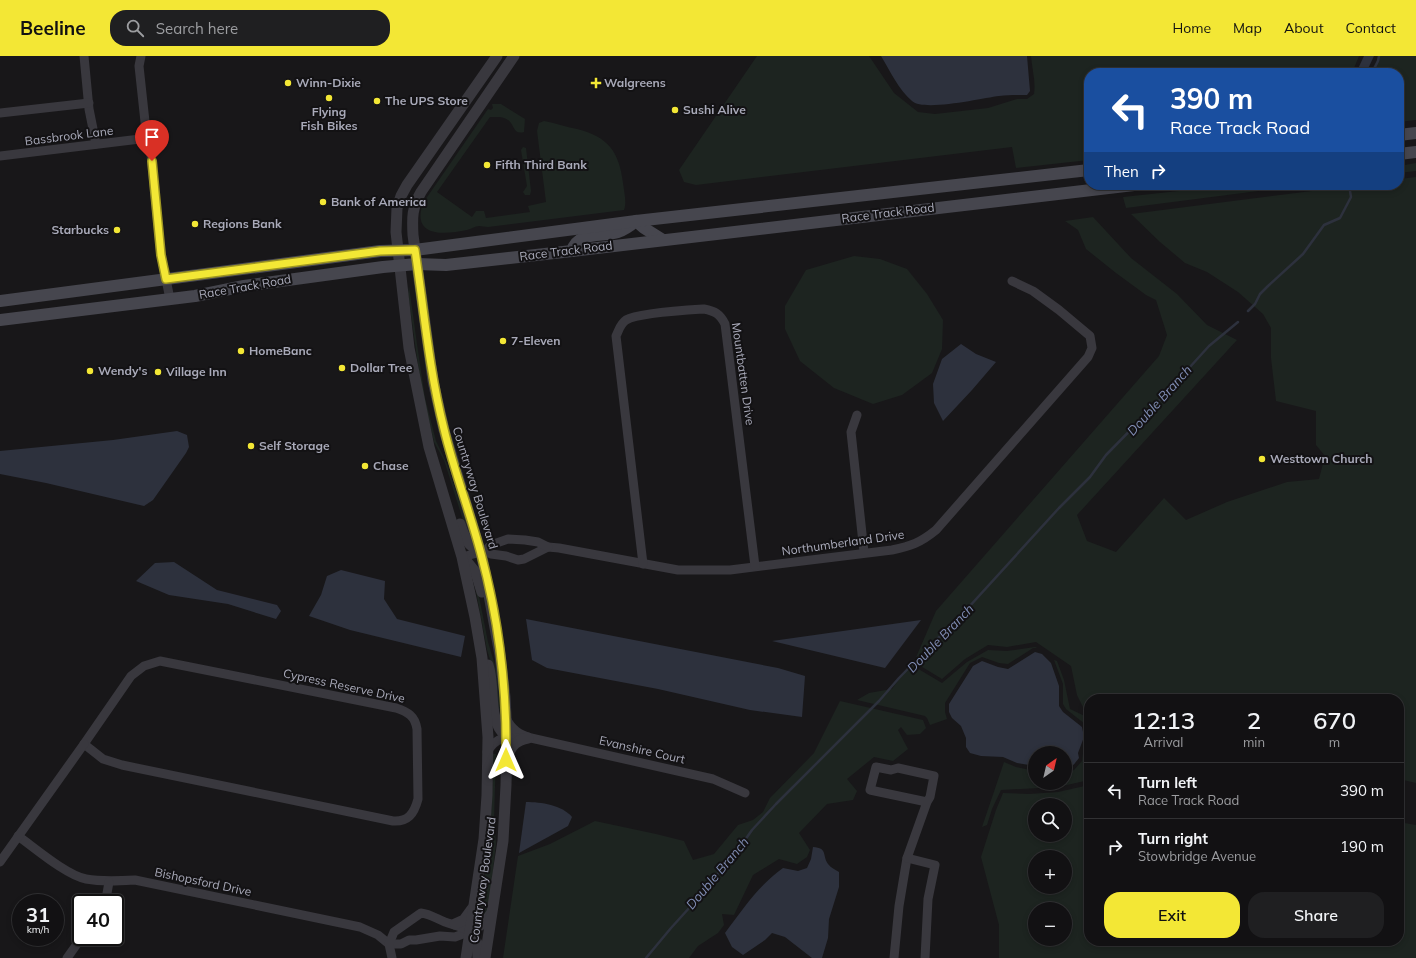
<!DOCTYPE html>
<meta charset="utf-8">
<style>
:root{--surface:#121113;--page:#1f1f21;--text:#f1f3f6;--muted:#9c9da0;--line:#313133;--accent:#f3e735}
body{margin:0;font-family:Mulish,sans-serif;background:var(--page);color:var(--text);height:100vh;display:flex;flex-direction:column;font-size:15px;white-space:nowrap}
*{box-sizing:border-box;margin:0}
p{font-size:13px;color:var(--muted)}
.icon{flex:none;width:22px;height:22px;fill:none;stroke:currentColor;stroke-width:2;stroke-linecap:round;stroke-linejoin:round}
.map{position:relative;flex:1;overflow:hidden}
.sheet{position:absolute;left:1084px;top:638px;width:320px;height:252px;display:flex;flex-direction:column;background:var(--surface);border-radius:16px;box-shadow:0 2px 6px #0003,0 0 0 1px var(--line)}
.sheet>*{flex:none}
.banner{position:absolute;left:1084px;top:12px;width:320px;height:122px;border-radius:16px;box-shadow:0 2px 6px #0003,0 0 0 1px var(--line);background:#1a4fa0;color:#fff;overflow:hidden}
.needle{width:26px;rotate:34deg}
.controls{position:absolute;left:1028px;top:690px;display:grid;gap:8px}
.controls a{display:grid;place-items:center;width:44px;height:44px;border-radius:50%;background:var(--surface);box-shadow:0 2px 6px #0003,0 0 0 1px var(--line);font-size:20px}
.speed{position:absolute;left:12px;top:838px;display:flex;gap:8px;font-size:20px;font-weight:700;text-align:center}
.speed>*{display:grid;place-content:center;width:52px;height:52px;border-radius:50%;background:var(--surface);box-shadow:0 2px 6px #0003,0 0 0 1px var(--line);line-height:1}
.speed small{font-size:10px;font-weight:400}
.speed .limit{border:2px solid #111;border-radius:6px;background:#fff;color:#111}
.pin{position:absolute;display:grid;place-items:center;width:34px;height:34px;color:#fff;margin:-41px -17px;border-radius:50% 50% 50% 0;rotate:-45deg;box-shadow:0 0 4px #0007}
.pin .icon{rotate:45deg}
.me{position:absolute;width:44px;margin:-22px;rotate:0deg;stroke-linejoin:round;filter:drop-shadow(0 0 3px #0008)}
.turn{display:flex;align-items:center;gap:14px;height:84px;padding:0 20px;font-size:18px}
.turn .icon{width:52px;height:52px;stroke-width:2.5}
.turn b{display:block;font-size:28px;line-height:34px}
.then{display:flex;align-items:center;height:38px;padding:0 20px;background:#0003;gap:8px;font-size:15px}
.eta{display:flex;justify-content:space-evenly;align-items:center;height:68px;text-align:center}
.eta b{font-size:24px;font-weight:600;line-height:28px}
.action{display:flex;gap:8px;margin-top:auto;padding:8px 20px}
.action a{flex:1;height:46px;border-radius:16px;background:var(--accent);color:#111;font-size:16px;font-weight:600;line-height:46px;text-align:center}
.action a+a{background:var(--page);color:var(--text)}
ul{padding:0;list-style:none}
li{display:flex;align-items:center;gap:12px;height:56px;padding:0 20px;border-top:1px solid var(--line)}
li div{flex:1}
li b{display:block;font-size:15px}
li em{font-style:normal}
header{display:flex;align-items:center;gap:24px;box-sizing:border-box;height:56px;padding:0 20px;background:var(--accent);color:#111}
header strong{font-size:19px}
nav{display:flex;gap:22px;margin-inline-start:auto;font-size:14px}
.search{width:280px;height:36px;background:var(--page);display:flex;align-items:center;gap:10px;box-sizing:border-box;padding:0 14px;border-radius:16px;color:var(--muted);font-size:15px}
.map>svg:first-child{display:block}
.green{fill:#1d2420;fill-rule:evenodd}
.water{fill:#2d313d}
.lines{fill:none;stroke-linecap:round;stroke-linejoin:round}
.stream{stroke:#2d313d;stroke-width:2.5}
.minor{stroke:#39383e;stroke-width:9}
.tertiary{stroke:#39383e;stroke-width:11}
.secondary{stroke:#46464e;stroke-width:12}
.route-casing{stroke:#9e9622;stroke-width:10}
.route{stroke:#f3e735;stroke-width:7}
.poi-dot{fill:#f3e735;stroke:#131214;stroke-width:1.5}
.labels{text-anchor:middle;stroke-width:4;stroke-linejoin:round;paint-order:stroke}
.poi-label{font-size:12px;font-weight:bold;fill:#a9aab9;stroke:#131214;text-anchor:start}
.street-label{font-size:12px;fill:#a9aab9;stroke:#131214}
.water-label{font-size:13px;font-style:italic;fill:#808db4;stroke:#131214}
</style>
<header>
<strong>Beeline</strong>
<div class="search"><svg class="icon" aria-label="search" viewBox="0 0 24 24"><circle cx="10" cy="10" r="6"/><path d="M15 15l6 6"/></svg>Search here</div>
<nav><a>Home</a><a>Map</a><a>About</a><a>Contact</a></nav>
</header>
<div class="map">
<svg width="1416" height="902" viewBox="0 0 1416 902">
<rect width="100%" height="100%" fill="#181719"/>
<g class="green">
<path d="M757 0H869L894 37 918 56 935 58 988 52 1017 43H1027L1034 38C1036 26 1032 13 1031 0H1359L1352 17H1089V104L1016 112 1012 91 696 129 684 126 679 114Z"/>
<path d="M1379 0H1416V64L1399 66V17H1370Z"/>
<path d="M492 48H501L525 63 524 76C513 79 515 69 508 64 503 60 496 61 490 61L437 136 472 161 476 155H484L486 162 530 156 528 150 546 146 537 75 539 67 544 65C555 67 566 71 577 73 608 81 619 95 623 127 624 135 627 147 624 154L488 171C485 171 482 170 479 170 475 170 471 173 467 174 444 179 411 181 423 147L488 53 491 54 493 52Z"/>
<path d="M523 91 526 92 531 135 530 139H525L523 136 527 130 521 94Z"/>
<path d="M1416 107V115L1399 117V110Z"/>
<path d="M1416 121V727L1399 723V643H1089V656L1085 655 1077 639 1071 610 1036 586 1007 591 988 589 965 603 942 623 914 606 936 555 1159 300 1167 279 1156 244 1146 239 1116 217 1086 193 1078 174 1065 165 1093 161 1131 202 1177 238 1207 269 1237 284 1077 459 1087 485 1116 496 1164 442 1186 464 1227 446 1287 426 1319 423 1325 400 1316 389V355L1276 345 1271 302V272L1263 258 1238 236 1207 216 1185 207 1160 186 1131 158 1359 129H1399V123Z"/>
<path d="M1234 129H1306L1126 152 1123 141Z"/>
<path d="M854 200 880 203 907 213 927 238 943 264 942 293 932 317 902 339 873 348 834 332 800 305 785 273V250L806 214Z"/>
<path d="M409 230 417 288 425 342 436 385 447 408 465 462 468 477H467L444 404 434 386 422 337 408 238Z"/>
<path d="M474 525H476L488 586 497 616 500 654H497L494 616 487 594Z"/>
<path d="M1035 591 1037 592H1033L1008 608 999 607 982 601 970 607 945 647V656L947 663 930 669 927 662 925 660 857 644 869 637 892 633 910 608 942 627 967 606 988 594 1007 595Z"/>
<path d="M1054 604 1057 605 1064 624 1070 653 1089 662V724L1058 731 1001 734 992 753 987 769 982 771 1004 706 1016 711 1035 715V727H1065V718L1074 714 1082 705 1083 697 1088 681 1085 668 1066 653 1063 648V628Z"/>
<path d="M840 645 923 664 926 672 920 678 907 679 901 671 898 674 908 693 893 705 874 701 847 723 857 735 853 744 827 748 799 777 810 794 807 801 797 808 779 803 753 819 734 859 722 858 724 869 718 877 698 890 689 902H503L518 800 550 788 595 765 656 778 684 785 693 804 714 798 738 769 753 764 763 756 770 742 814 697Z"/>
<path d="M493 698H496L494 765 496 787 491 834 486 859 479 857C488 804 493 752 493 698Z"/>
<path d="M1089 729V885H1399V766L1416 769V902H999V869L981 801 996 754 1003 737 1029 738 1058 736ZM1035 749H1065V779H1035ZM1035 801H1065V831H1035ZM1035 853H1065V883H1035Z"/>
</g>
<g class="water">
<path d="M881 0H1027L1030 35 1027 39C1017 39 1008 39 999 40 982 42 924 56 912 45 899 34 890 15 881 0Z"/>
<path d="M1364 0H1374L1366 17H1356Z"/>
<path d="M961 288 976 298 996 306 972 334 943 365 934 347 933 328 942 303Z"/>
<path d="M177 375 187 379 189 391 186 397 153 444 144 450 46 427 0 418V395L113 384Z"/>
<path d="M174 506 217 534 277 549 281 555 276 563 228 548 169 539 136 525 155 507Z"/>
<path d="M341 514 385 525 384 543 397 563 465 580 461 601 350 574 309 560 321 539 327 520Z"/>
<path d="M526 563 778 612 805 620 802 661 750 654 658 633 547 612 532 604Z"/>
<path d="M921 564 885 612 772 585Z"/>
<path d="M1035 596 1042 598 1051 607 1059 630V650L1063 656 1082 671 1084 681 1078 697 1079 702C1075 707 1071 713 1065 714V697H1035V710L1017 707 1003 701 981 700 970 697 966 691V682L961 670 952 662 949 656V648L973 610 982 605 998 611 1008 613Z"/>
<path d="M526 746C541 746 562 749 572 761L568 770 519 797Z"/>
<path d="M813 791C828 792 822 799 828 808 831 812 836 814 839 816V831L829 863 828 882 822 902H812L785 881 772 877 765 884 743 899 732 891 725 877C743 853 759 829 783 812L798 815 807 812 811 803Z"/>
</g>
<g class="lines">
<g class="stream">
<path d="M1372 17 1378 5 1379 0"/>
<path d="M1248 255 1255 248 1260 238 1268 230 1303 198 1324 169 1340 162 1351 141 1349 129"/>
<path d="M646 902 671 872 700 840 712 824 733 801 752 774 776 748 879 645 899 622 938 582 947 575 1059 452 1090 421 1106 399 1160 344 1209 290 1238 266"/>
</g>
<g class="minor">
<path d="M84 0 89 53 96 88"/>
<path d="M141 0 139 10 146 75"/>
<path d="M0 57 89 47"/>
<path d="M150 89 161 199 170 243"/>
<path d="M0 100 140 83"/>
<path d="M857 359 851 376 864 496"/>
<path d="M485 495 491 498 506 500 518 504 524 503 548 491 559 492 678 514H730L892 494C911 490 920 487 936 474L1088 301 1092 292 1090 280 1059 254 1033 235 1012 225"/>
<path d="M462 501 485 495 491 489 508 483 525 484 538 486 548 491"/>
<path d="M643 508 616 280C619 274 620 268 626 264 638 257 688 254 704 253 715 255 720 258 725 268L755 510"/>
<path d="M160 605 396 652C408 656 415 660 417 673L418 743C414 758 408 766 393 765L122 709 103 703 84 688 131 620 144 610Z"/>
<path d="M506 662C512 674 519 678 531 682L713 723 745 737"/>
<path d="M487 696C497 679 508 681 525 682"/>
<path d="M18 780C35 792 66 819 86 823 102 826 118 825 135 824L360 871 378 879 389 888H401L409 884H416L440 880 455 881 476 873 481 870 491 856"/>
<path d="M0 806 84 688"/>
<path d="M104 847 106 843 109 826"/>
<path d="M67 902 82 881"/>
<path d="M392 902 389 888 394 876 421 857C430 858 437 863 445 866 454 869 462 871 470 875"/>
<path d="M894 902 899 850 907 802"/>
<path d="M925 902 928 843 935 809 907 802 927 746 930 741 934 720 898 712 891 714 876 711 870 734 927 746"/>
</g>
<g class="tertiary">
<path d="M460 468C465 483 467 489 481 496"/>
<path d="M463 501 476 517 482 536"/>
<path d="M488 609C496 632 486 664 507 681"/>
<path d="M508 700C511 689 517 684 528 682"/>
<path d="M455 868 464 864 472 853"/>
<path d="M470 875 477 887 478 902"/>
<path d="M466 902 484 783 487 739 488 681 482 602 475 561 462 501 429 391 409 292 396 176 397 152 401 140 407 129 497 0"/>
<path d="M485 902 503 785 506 729 507 681 505 641 500 599 482 501 444 374 433 325 413 179C412 161 412 152 421 136L514 0"/>
</g>
<g class="secondary">
<path d="M1399 79 1416 77"/>
<path d="M1399 98 1416 96"/>
<path d="M572 195C577 175 602 181 618 176 625 174 630 170 636 165L644 172 663 184"/>
<path d="M0 245 380 195 415 194 636 165 1089 114"/>
<path d="M0 264 195 240 244 230 383 211 417 208 446 209 572 195 1134 129"/>
</g>
</g>
<g class="lines">
<g class="route-casing">
<path id="route" d="M152 105 161 199 166 223 380 195 415 194C424 254 429 314 444 373 454 415 470 456 481 498 499 564 507 636 506 704"/>
</g>
<use href="#route" class="route"/>
</g>
<g class="poi-dot">
<circle cx="288" cy="27" r="4"/>
<path d="M594 21h4v4h4v4h-4v4h-4v-4h-4v-4h4z"/>
<circle cx="329" cy="42" r="4"/>
<circle cx="377" cy="45" r="4"/>
<circle cx="675" cy="54" r="4"/>
<circle cx="487" cy="109" r="4"/>
<circle cx="323" cy="146" r="4"/>
<circle cx="195" cy="168" r="4"/>
<circle cx="117" cy="174" r="4"/>
<circle cx="503" cy="285" r="4"/>
<circle cx="241" cy="295" r="4"/>
<circle cx="342" cy="312" r="4"/>
<circle cx="90" cy="315" r="4"/>
<circle cx="158" cy="316" r="4"/>
<circle cx="251" cy="390" r="4"/>
<circle cx="1262" cy="403" r="4"/>
<circle cx="365" cy="410" r="4"/>
</g>
<g class="labels">
<g class="poi-label">
<text x="296" y="31">Winn-Dixie</text>
<text x="604" y="31">Walgreens</text>
<text x="385" y="49">The UPS Store</text>
<text x="683" y="58">Sushi Alive</text>
<text x="329" y="60" text-anchor="middle">Flying<tspan x="329" dy="14">Fish Bikes</tspan></text>
<text x="495" y="113">Fifth Third Bank</text>
<text x="331" y="150">Bank of America</text>
<text x="203" y="172">Regions Bank</text>
<text x="109" y="178" text-anchor="end">Starbucks</text>
<text x="511" y="289">7-Eleven</text>
<text x="249" y="299">HomeBanc</text>
<text x="350" y="316">Dollar Tree</text>
<text x="98" y="319">Wendy's</text>
<text x="166" y="320">Village Inn</text>
<text x="259" y="394">Self Storage</text>
<text x="1270" y="407">Westtown Church</text>
<text x="373" y="414">Chase</text>
</g>
<g class="street-label">
<text transform="translate(69 80) rotate(-7)" y="4">Bassbrook Lane</text>
<text transform="translate(888 157) rotate(-7)" y="4">Race Track Road</text>
<text transform="translate(566 195) rotate(-7)" y="4">Race Track Road</text>
<text transform="translate(245 231) rotate(-10)" y="4">Race Track Road</text>
<text transform="translate(743 318) rotate(82)" y="4">Mountbatten Drive</text>
<text transform="translate(475 432) rotate(73)" y="4">Countryway Boulevard</text>
<text transform="translate(843 487) rotate(-8)" y="4">Northumberland Drive</text>
<text transform="translate(344 630) rotate(12)" y="4">Cypress Reserve Drive</text>
<text transform="translate(642 694) rotate(13)" y="4">Evanshire Court</text>
<text transform="translate(483 824) rotate(-82)" y="4">Countryway Boulevard</text>
<text transform="translate(203 826) rotate(12)" y="4">Bishopsford Drive</text>
</g>
<g class="water-label">
<text transform="translate(1159 344) rotate(-48)" y="5">Double Branch</text>
<text transform="translate(940 582) rotate(-46)" y="5">Double Branch</text>
<text transform="translate(717 817) rotate(-50)" y="5">Double Branch</text>
</g>
</g>
</svg>
<div class="controls">
<a><svg class="needle" viewBox="-14 -14 28 28"><path d="M0-13l5 13h-10z" fill="#e53935"/><path d="M0 13l5-13h-10z" fill="#9c9da0"/></svg></a>
<a><svg class="icon" aria-label="search" viewBox="0 0 24 24"><circle cx="10" cy="10" r="6"/><path d="M15 15l6 6"/></svg></a>
<a>+</a>
<a>−</a>
</div>
<div class="speed"><div>31<small>km/h</small></div><div class="limit">40</div></div>
<div class="pin" style="left:152px;top:105px;background:#d93025"><svg class="icon" aria-label="arrive" viewBox="0 0 24 24"><path d="M6 21V4h12l-3 4 3 4H6"/></svg></div>
<svg class="me" style="left:506px;top:704px" viewBox="-20 -20 40 40"><path d="M0-17L14 15 0 8-14 15z" fill="#f3e735" stroke="#fff" stroke-width="4"/></svg>
<div class="banner">
<div class="turn"><svg class="icon" aria-label="left" viewBox="0 0 24 24"><path d="M17 20v-9H6M10 6l-5 5 5 5"/></svg><div><b>390 m</b>Race Track Road</div></div>
<div class="then">Then<svg class="icon" aria-label="right" viewBox="0 0 24 24"><path d="M7 20v-9h11M14 6l5 5-5 5"/></svg></div>
</div>
<section class="sheet">
<div class="eta">
<div><b>12:13</b><p>Arrival</p></div>
<div><b>2</b><p>min</p></div>
<div><b>670</b><p>m</p></div>
</div>
<ul>
<li><svg class="icon" aria-label="left" viewBox="0 0 24 24"><path d="M17 20v-9H6M10 6l-5 5 5 5"/></svg><div><b>Turn left</b><p>Race Track Road</p></div><em>390 m</em></li>
<li><svg class="icon" aria-label="right" viewBox="0 0 24 24"><path d="M7 20v-9h11M14 6l5 5-5 5"/></svg><div><b>Turn right</b><p>Stowbridge Avenue</p></div><em>190 m</em></li>
</ul>
<div class="action"><a>Exit</a><a>Share</a></div>
</section>
</div>
